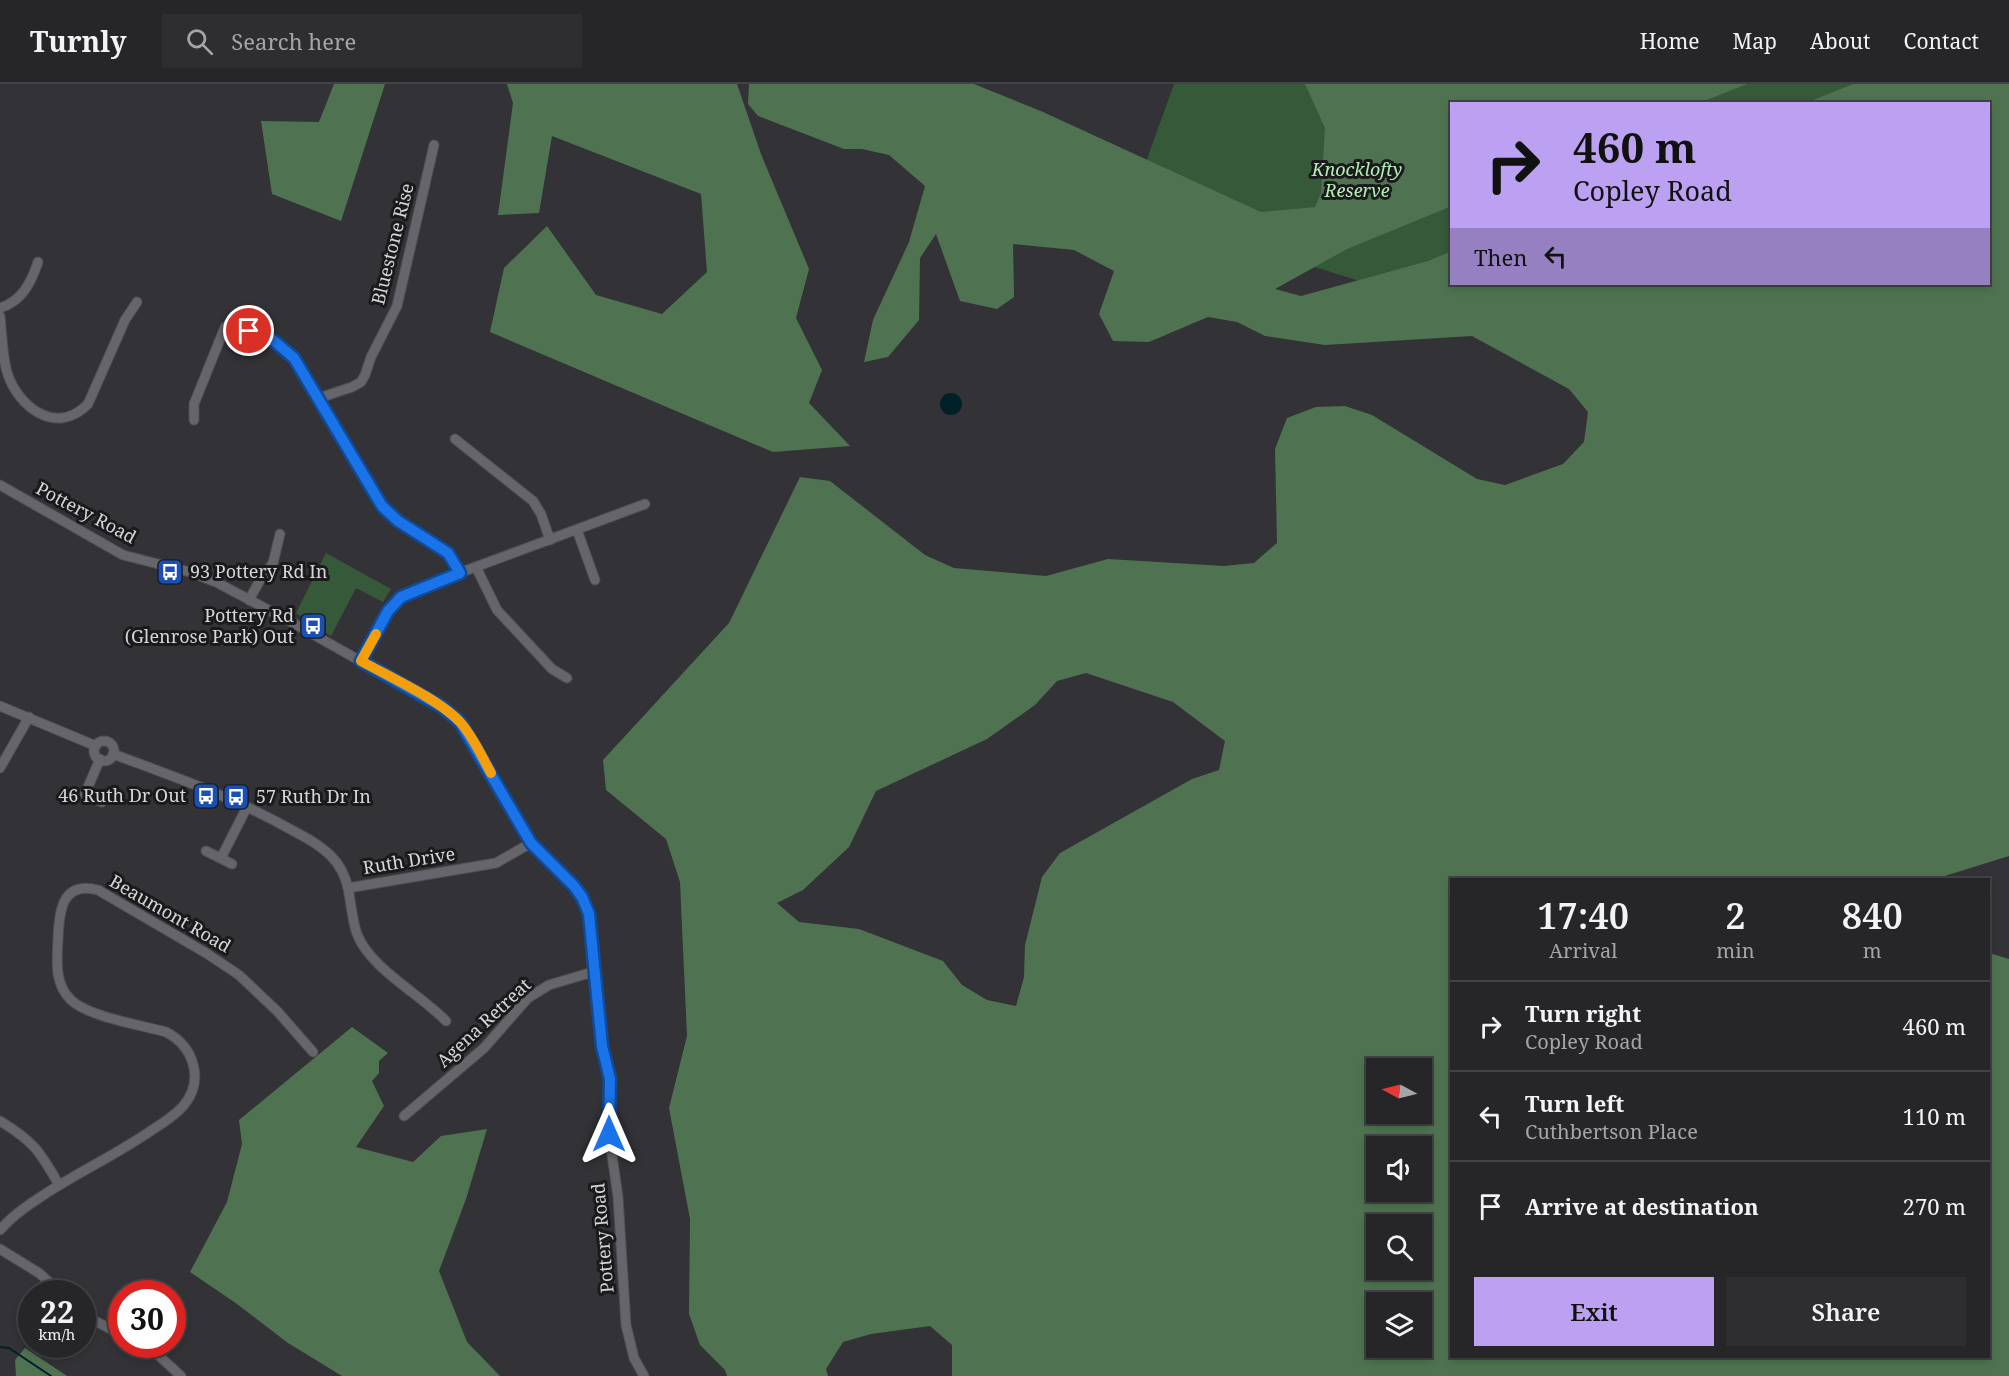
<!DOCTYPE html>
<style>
:root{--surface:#262629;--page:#2e2e31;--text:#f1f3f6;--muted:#a4a5a8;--line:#424346;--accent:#bca0f2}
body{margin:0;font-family:"Noto Serif",serif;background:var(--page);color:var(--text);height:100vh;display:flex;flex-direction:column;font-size:22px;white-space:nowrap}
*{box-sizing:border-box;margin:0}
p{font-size:20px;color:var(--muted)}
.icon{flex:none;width:33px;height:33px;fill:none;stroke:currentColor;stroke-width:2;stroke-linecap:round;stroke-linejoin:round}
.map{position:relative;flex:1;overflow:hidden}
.panel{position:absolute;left:1450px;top:794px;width:540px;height:480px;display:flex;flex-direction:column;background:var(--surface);border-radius:0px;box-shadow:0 3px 9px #0003,0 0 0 2px var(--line)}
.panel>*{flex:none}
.top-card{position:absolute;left:1450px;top:18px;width:540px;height:183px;border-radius:0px;box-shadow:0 3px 9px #0003,0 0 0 2px var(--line);background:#bca0f2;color:#111;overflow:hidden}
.needle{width:39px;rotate:277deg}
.buttons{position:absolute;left:1366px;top:974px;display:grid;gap:12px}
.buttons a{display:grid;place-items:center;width:66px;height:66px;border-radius:0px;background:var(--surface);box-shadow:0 3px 9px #0003,0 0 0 2px var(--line);font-size:30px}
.speed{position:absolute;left:18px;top:1196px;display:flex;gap:12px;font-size:30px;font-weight:700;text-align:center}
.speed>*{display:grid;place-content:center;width:78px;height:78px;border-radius:50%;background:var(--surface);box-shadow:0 3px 9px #0003,0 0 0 2px var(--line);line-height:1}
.speed small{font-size:15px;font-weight:400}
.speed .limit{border:9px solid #d22;background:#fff;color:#111}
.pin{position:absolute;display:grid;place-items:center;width:51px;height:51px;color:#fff;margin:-26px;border:3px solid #fff;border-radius:50%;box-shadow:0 2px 6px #0007}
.me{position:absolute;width:66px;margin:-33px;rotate:0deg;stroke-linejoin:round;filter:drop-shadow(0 0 4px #0008)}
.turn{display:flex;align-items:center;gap:21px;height:126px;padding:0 24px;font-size:27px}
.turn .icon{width:78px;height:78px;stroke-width:2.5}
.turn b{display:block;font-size:42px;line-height:51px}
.then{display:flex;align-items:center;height:57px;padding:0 24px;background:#0003;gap:12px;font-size:22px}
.eta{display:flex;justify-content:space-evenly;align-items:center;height:102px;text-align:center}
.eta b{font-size:36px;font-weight:600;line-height:42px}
.action{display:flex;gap:12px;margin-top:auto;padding:12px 24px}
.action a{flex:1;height:69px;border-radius:0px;background:var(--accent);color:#111;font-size:24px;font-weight:600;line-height:69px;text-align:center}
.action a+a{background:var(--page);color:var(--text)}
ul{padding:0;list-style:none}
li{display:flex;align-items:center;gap:18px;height:90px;padding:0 24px;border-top:2px solid var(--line)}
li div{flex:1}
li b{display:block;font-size:22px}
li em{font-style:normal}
header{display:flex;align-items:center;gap:36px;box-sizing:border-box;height:84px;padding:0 30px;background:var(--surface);border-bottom:2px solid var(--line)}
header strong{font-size:28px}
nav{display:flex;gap:33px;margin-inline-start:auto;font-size:21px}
.search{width:420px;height:54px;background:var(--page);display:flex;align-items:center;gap:15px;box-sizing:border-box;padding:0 21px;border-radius:0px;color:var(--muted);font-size:22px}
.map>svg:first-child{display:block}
.green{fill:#365939;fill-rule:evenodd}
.forest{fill:#4f7351;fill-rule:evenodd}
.water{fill:#002127}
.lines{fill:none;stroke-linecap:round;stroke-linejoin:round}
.stream{stroke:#002127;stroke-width:2}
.minor-casing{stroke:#4f4f52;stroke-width:11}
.minor{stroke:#66656b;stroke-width:9}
.route-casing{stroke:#114b97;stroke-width:15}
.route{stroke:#1a73e8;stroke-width:10}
.slow{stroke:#f59e0b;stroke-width:10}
.labels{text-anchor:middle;stroke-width:6;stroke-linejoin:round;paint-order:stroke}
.park-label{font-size:18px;font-style:italic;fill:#b2eeb5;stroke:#1a1a1c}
.street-label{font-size:18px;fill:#d6d6d9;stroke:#1a1a1c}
.poi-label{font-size:18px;fill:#d6d6d9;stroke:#1a1a1c;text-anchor:start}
</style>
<header>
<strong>Turnly</strong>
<div class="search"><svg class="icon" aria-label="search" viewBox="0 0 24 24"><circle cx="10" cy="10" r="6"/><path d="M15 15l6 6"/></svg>Search here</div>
<nav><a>Home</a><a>Map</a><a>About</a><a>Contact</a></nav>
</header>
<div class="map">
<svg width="2009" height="1292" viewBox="0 0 2009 1292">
<rect width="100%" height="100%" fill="#333237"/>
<g class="green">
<path d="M1174 0H2009V400L1129 125ZM1452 20H1989V200H1452Z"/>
<path d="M326 469 391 505 383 518 356 504 331 552 296 529Z"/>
</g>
<g class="forest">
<path d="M334 0H385L341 137 272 110 261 37 319 38Z"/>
<path d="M507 0H737L761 70 809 185 796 234 822 286 809 319 850 362 773 368 490 248 504 184 547 142 596 211 662 230 707 188 701 110 552 52 539 129 498 131 513 19Z"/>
<path d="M749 0H974L1043 28 1261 128 1315 123 1321 109 1325 44 1305 0H1747L1699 19 1452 20V122L1347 165 1275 205 1301 212 1428 177 1452 167V200H1989V20L1806 19 1853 0H2009V772L1935 795H1452V1272H1989V869L2009 875V1292H952V1261L930 1242 871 1250 843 1258 826 1285 828 1292H727L725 1286 700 1261 689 1230 690 1135 669 1024 687 952 680 798 666 755 606 706 603 676 729 539 800 393 830 397 925 471 954 484 1046 492 1108 475 1224 482 1254 479 1277 459 1275 365 1287 334 1316 323 1345 322 1372 331 1477 395 1505 401 1563 380 1584 358 1588 328 1569 305 1472 252 1325 261 1265 252 1237 238 1208 233 1149 258 1113 257 1099 230 1114 187 1074 166 1013 160 1014 213 997 225 960 217 936 150 920 174 919 236 888 273 864 278 873 236 909 158 925 102 889 71 862 65H844L758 32 748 20ZM1086 589 1173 618 1225 657 1219 686 1192 695 1060 769 1042 793 1025 861 1024 893 1016 922 987 916 962 901 943 877 859 845 799 838 777 819 803 806 849 763 876 707 987 655 1035 621 1057 597ZM1377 984H1422V1029H1377ZM1377 1062H1422V1107H1377ZM1377 1140H1422V1185H1377ZM1377 1218H1422V1263H1377Z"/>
<path d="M352 943 388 969 379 977V989L372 997 384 1022 356 1063 413 1078 441 1052 487 1045 466 1115 439 1187 467 1258 500 1292H342L288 1259 237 1220 190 1188 227 1118 242 1060 239 1036Z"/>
<path d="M25 1264 67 1292H16L15 1276Z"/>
</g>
<circle class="water" cx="951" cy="320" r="11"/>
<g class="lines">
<path class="stream" d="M0 1263 9 1264 51 1292"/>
<g class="minor-casing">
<g id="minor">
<path d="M0 224C22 217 31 199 38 178"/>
<path d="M0 232C2 250 2 270 7 288 18 324 57 352 88 320L125 236 137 218"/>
<path d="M319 314 352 303 361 298 365 291 371 273 397 222 434 61"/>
<path d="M194 336V320L225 243C262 249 281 256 304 289L371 407 382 421 398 437 448 469 460 489"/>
<path d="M455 355 533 417 541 430 550 456"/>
<path d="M0 401 123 471 190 488 216 498 293 539 442 623 453 631 467 647 531 759 574 802 582 813 589 830 602 962 610 995 609 1050 618 1113 626 1241 634 1274 644 1292"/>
<path d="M577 446 595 496"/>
<path d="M476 483 497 526 552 585 567 594"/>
<path d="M249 516 259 498 273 479 280 450"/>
<path d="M361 577C374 552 385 521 411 507L645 420"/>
<path d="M0 622 96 662"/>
<circle cx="104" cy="667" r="10"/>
<path d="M113 670C172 692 233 713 288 744 303 752 319 760 331 772 340 781 345 791 348 804L496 779 531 759"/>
<path d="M100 675 85 710 102 718"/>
<path d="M0 684 29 633"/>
<path d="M206 767 232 780"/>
<path d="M221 774 247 723"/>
<path d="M348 804C351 818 352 836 357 850 370 884 420 910 446 937"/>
<path d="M404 1032 484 964 528 914 549 901 596 887"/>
<path d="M0 1037C33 1057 40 1067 59 1101"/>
<path d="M0 1146C11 1133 25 1123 39 1114 76 1089 116 1071 152 1046 163 1039 176 1031 184 1021 205 995 193 962 166 948 141 941 89 933 71 916 54 900 57 876 58 855 59 829 61 796 98 806L206 869 239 891 278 928 313 968"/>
<path d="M0 1165 39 1189 61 1209"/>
<path d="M82 1230 122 1251"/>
<path d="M139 1260 158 1271 181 1292"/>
</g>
</g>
<use href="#minor" class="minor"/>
</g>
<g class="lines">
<g class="route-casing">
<path id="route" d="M249 247 274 257 294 274 382 422 398 437 448 469 460 489 401 513 388 527 361 577 442 623 460 638 531 759 574 802 582 813 589 830 602 962 610 995 609 1050"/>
</g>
<use href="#route" class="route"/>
<path class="slow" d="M376 550 361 577C388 592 440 616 460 638 473 652 482 673 491 689"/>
</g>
<defs>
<g id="bus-square" transform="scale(1.35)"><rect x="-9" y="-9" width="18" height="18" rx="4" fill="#1a4fb4" stroke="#1a1a1c"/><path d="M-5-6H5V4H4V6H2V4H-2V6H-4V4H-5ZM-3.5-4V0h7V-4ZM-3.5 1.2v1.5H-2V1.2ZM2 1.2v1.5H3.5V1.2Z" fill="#fff"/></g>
</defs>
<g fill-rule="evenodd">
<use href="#bus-square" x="170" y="488"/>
<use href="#bus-square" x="313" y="542"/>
<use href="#bus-square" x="206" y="712"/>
<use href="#bus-square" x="236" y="713"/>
</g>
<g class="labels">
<g class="park-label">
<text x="1357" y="92">Knocklofty<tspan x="1357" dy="21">Reserve</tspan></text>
</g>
<g class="street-label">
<text transform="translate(393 160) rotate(-76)" y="6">Bluestone Rise</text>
<text transform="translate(86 429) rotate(28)" y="6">Pottery Road</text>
<text transform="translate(409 777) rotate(-9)" y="6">Ruth Drive</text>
<text transform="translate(170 830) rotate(30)" y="6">Beaumont Road</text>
<text transform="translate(484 939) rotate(-43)" y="6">Agena Retreat</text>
<text transform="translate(603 1154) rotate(-95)" y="6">Pottery Road</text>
</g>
<g class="poi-label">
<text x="190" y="494">93 Pottery Rd In</text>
<text x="294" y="538" text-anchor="end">Pottery Rd<tspan x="294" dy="21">(Glenrose Park) Out</tspan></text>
<text x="186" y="718" text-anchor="end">46 Ruth Dr Out</text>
<text x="256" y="719">57 Ruth Dr In</text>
</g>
</g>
</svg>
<div class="buttons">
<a><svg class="needle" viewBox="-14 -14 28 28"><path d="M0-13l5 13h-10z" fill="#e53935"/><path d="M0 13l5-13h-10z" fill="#a4a5a8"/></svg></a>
<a><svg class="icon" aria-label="sound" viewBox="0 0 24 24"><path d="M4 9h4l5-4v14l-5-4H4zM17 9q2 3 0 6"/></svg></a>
<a><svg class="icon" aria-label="search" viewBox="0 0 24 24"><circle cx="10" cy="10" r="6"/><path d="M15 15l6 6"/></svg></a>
<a><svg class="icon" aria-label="layers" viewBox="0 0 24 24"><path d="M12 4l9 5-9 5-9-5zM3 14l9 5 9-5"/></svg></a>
</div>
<div class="speed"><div>22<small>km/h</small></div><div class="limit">30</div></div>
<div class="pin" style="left:249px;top:247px;background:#d93025"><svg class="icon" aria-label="arrive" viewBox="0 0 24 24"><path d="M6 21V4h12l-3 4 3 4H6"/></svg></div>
<svg class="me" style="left:609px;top:1050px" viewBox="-20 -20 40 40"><path d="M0-17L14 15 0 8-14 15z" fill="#1a73e8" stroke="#fff" stroke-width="4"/></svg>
<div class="top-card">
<div class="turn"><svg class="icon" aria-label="right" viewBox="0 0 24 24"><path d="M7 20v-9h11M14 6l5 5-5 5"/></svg><div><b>460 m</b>Copley Road</div></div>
<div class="then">Then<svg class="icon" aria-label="left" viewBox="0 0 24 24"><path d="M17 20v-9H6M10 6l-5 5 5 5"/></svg></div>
</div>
<section class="panel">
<div class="eta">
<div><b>17:40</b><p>Arrival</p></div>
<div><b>2</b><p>min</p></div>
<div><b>840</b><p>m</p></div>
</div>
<ul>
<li><svg class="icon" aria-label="right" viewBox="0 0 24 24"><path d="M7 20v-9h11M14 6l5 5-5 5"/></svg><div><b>Turn right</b><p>Copley Road</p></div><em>460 m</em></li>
<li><svg class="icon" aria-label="left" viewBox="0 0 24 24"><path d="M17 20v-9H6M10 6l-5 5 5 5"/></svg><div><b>Turn left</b><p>Cuthbertson Place</p></div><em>110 m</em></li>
<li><svg class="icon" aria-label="arrive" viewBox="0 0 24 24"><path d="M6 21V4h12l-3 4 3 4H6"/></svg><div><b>Arrive at destination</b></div><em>270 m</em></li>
</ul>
<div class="action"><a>Exit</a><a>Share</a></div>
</section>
</div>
